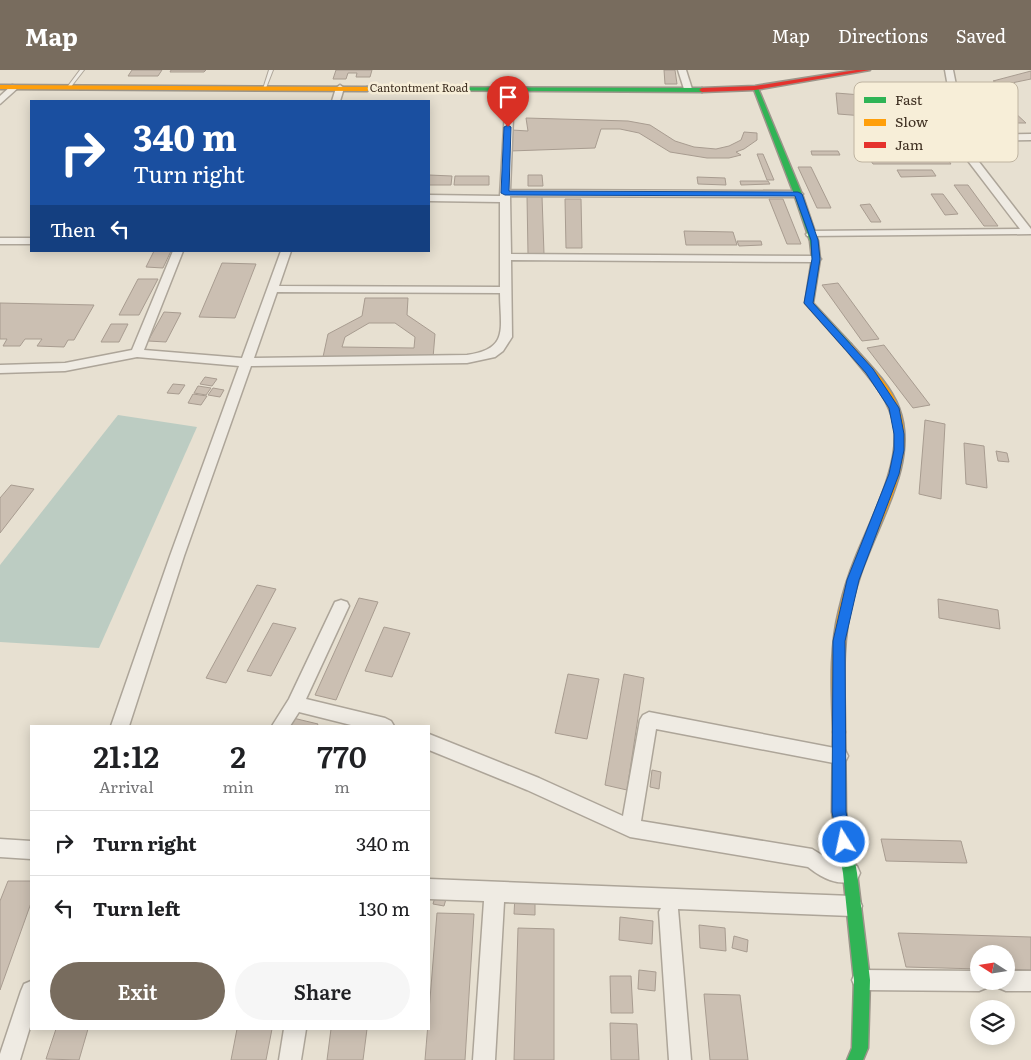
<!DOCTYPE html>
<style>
:root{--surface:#fff;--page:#f6f6f6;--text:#202124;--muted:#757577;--line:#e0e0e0;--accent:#786c5e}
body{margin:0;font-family:Literata,serif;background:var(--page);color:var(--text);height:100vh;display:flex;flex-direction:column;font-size:19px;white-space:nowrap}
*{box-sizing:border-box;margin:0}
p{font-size:16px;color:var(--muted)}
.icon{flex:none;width:28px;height:28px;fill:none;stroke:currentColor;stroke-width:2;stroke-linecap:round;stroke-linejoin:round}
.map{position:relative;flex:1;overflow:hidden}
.drawer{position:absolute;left:30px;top:655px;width:400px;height:305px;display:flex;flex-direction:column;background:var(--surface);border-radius:0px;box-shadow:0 2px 12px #0003}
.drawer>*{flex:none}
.banner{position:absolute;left:30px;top:30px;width:400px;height:152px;border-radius:0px;box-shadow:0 2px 12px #0003;background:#1a4fa0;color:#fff;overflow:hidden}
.needle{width:32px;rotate:282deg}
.tools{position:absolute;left:970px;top:875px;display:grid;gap:10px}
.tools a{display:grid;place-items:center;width:45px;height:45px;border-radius:50%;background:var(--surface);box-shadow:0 2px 12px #0003;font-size:25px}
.pin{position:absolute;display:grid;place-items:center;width:42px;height:42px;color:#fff;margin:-51px -21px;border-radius:50% 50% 50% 0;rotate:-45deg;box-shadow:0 0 5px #0007}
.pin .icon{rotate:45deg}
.me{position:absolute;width:55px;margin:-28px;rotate:350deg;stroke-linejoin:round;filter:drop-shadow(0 0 4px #0008)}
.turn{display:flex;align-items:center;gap:18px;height:105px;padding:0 20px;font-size:22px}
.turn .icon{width:65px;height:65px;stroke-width:2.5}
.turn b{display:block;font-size:35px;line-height:42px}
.then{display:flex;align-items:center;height:48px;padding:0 20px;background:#0003;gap:10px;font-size:19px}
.eta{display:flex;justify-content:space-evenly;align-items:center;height:85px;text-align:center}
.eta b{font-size:30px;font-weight:600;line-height:35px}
.primary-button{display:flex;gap:10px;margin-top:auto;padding:10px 20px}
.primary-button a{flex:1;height:58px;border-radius:30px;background:var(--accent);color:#fff;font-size:20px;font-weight:600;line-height:58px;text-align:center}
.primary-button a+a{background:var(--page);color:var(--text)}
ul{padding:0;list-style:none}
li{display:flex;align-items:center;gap:15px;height:65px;padding:0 20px;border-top:1px solid var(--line)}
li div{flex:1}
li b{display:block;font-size:19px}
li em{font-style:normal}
header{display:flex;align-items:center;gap:30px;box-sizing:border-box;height:70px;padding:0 25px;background:var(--accent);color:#fff}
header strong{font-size:24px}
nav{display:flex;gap:28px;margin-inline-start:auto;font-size:18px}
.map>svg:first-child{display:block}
.water{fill:#bcccc2}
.building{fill:#cbbfb2;stroke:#a89c90;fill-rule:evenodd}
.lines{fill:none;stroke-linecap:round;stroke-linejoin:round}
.lane-casing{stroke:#ada599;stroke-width:2}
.street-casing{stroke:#ada599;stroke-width:3}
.fast-casing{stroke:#9c958a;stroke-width:3}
.slow-casing{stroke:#9c958a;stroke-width:3}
.jam-casing{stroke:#9c958a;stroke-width:3}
.lane{fill:#efebe3;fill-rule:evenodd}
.street{fill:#efebe3;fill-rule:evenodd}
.fast{fill:#30b455;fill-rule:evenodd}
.slow{fill:#ff9f0a;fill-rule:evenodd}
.jam{fill:#e5322d;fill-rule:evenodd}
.route{fill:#1a73e8;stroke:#114b97}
.labels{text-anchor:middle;stroke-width:5;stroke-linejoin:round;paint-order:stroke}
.far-street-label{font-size:11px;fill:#3d2e20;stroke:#f7eed8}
.key{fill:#f7eed8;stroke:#bfb4a1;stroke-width:1}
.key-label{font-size:14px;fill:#3d2e20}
</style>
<header>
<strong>Map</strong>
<nav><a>Map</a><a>Directions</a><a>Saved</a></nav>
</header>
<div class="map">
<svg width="1031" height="990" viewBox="0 0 1031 990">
<rect width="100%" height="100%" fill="#e7e0d1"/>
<path class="water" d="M118 345 197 357 99 578 0 572V495Z"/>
<g class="building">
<path d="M132 0H162L158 6H128Z"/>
<path d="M171 0H206L204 2H170Z"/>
<path d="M336 0H372L370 7H356L357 3H348L346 9H333Z"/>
<path d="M664 0H675L677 14H665Z"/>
<path d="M1031 1V9L1002 15 993 11Z"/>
<path d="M836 23 899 28 903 49 838 44Z"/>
<path d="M1005 41H1013L1026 53H1017Z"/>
<path d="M526 48 628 51 650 55 675 71 694 77 716 79 729 76 741 70 744 62 757 63V70L744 79 736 82 741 85 729 88H707L670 82 639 63 620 59H601L595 78 510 81 512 60 528 61Z"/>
<path d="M811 81H838L840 85H812Z"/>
<path d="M757 84H763L774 110H767Z"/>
<path d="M946 87 951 94H873L869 88Z"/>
<path d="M798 97H811L831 138H817Z"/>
<path d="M897 100H932L936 106 901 107Z"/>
<path d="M429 105 452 106 451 115H429Z"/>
<path d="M528 105H542L543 116H528Z"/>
<path d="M455 106H489V115H454Z"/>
<path d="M697 107 725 108 726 115 698 114Z"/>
<path d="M740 111H768L770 114 741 115Z"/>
<path d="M954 115H968L998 156H984Z"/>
<path d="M931 124H943L958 144 945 145Z"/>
<path d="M527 126H542L544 184H528Z"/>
<path d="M565 129H581L582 178H566Z"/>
<path d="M769 129H783L801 174H787Z"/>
<path d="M870 134 881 152H871L860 135Z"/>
<path d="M684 161 733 162 737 175H686Z"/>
<path d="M737 171H761L762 175 739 176Z"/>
<path d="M154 181H171L163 198 146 197Z"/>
<path d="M222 193 256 194 235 248 199 247Z"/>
<path d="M138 209H158L139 245H119Z"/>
<path d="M838 213 879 269 862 271 822 215Z"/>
<path d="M365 228H408L407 245 435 264 433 288 323 287 328 264 362 246ZM369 253H395L415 267 414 278 342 277 345 267Z"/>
<path d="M0 233 94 235 74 270H68L64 277 37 276 42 269H25L20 276H3L7 269H0Z"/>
<path d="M164 242 181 243 166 272 148 271Z"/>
<path d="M111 254H128L119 272H101Z"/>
<path d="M884 275 930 335 913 338 867 278Z"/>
<path d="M205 307 217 309 212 316 200 314Z"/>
<path d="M173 314 185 315 179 324 167 323Z"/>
<path d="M198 316 211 318 206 325 194 323Z"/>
<path d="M213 318 224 320 220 327 208 325Z"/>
<path d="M193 324 207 326 201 335 188 333Z"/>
<path d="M925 350 945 354 941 429 919 424Z"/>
<path d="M964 373 984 376 987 418 966 414Z"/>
<path d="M996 381 1007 383 1009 392 998 391Z"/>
<path d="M11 415 34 419 0 463V428Z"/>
<path d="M257 515 276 519 226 613 206 608Z"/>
<path d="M359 528 378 532 336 630 315 625Z"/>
<path d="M938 529 998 540 1000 559 939 548Z"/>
<path d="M273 553 296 558 271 606 247 601Z"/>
<path d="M384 557 410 563 392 607 365 601Z"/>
<path d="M568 604 599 609 587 669 555 663Z"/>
<path d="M624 604 644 608 627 720 605 715Z"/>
<path d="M293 648 318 654 317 656H289Z"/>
<path d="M652 700 661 702 659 719 650 717Z"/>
<path d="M881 769 961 771 967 793 886 791Z"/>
<path d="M8 811H31V833L0 920V831Z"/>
<path d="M437 820 448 822 444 836 433 834Z"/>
<path d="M515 826 535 827V845L514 844Z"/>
<path d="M437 843 474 844 465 990H425Z"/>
<path d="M620 847 653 851 652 874 619 870Z"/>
<path d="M699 855 725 858 726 881 700 878Z"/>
<path d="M518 858 554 859V990H514Z"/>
<path d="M898 863 1031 867V900L1006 899V884H979V899L906 897Z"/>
<path d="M734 866 748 870 747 882 732 878Z"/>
<path d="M639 900 656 902 655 921 638 919Z"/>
<path d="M610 906H631L633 943H611Z"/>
<path d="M704 924 740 925 748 990H710Z"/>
<path d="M610 953 637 954 639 990H611Z"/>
<path d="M56 959H88L79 990 46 989Z"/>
<path d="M237 959H272L266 990H231Z"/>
<path d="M331 959H367L363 990H327Z"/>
</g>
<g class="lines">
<g class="lane-casing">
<g id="lane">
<path d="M80 0H84L70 18H68V16Z"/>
<path d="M269 0H273L266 18 263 19Z"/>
</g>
</g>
<g class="street-casing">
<g id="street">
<path d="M678 0H686L692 19 691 21 684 19Z"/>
<path d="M945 0H953L966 65 1031 64V70L967 71 969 79 1031 159V164L807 166 806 164 811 161 1020 159 959 79Z"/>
<path d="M12 15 19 17 0 34V26Z"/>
<path d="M340 15 344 18 340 31H332L336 18Z"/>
<path d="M508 16 511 17 514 23 510 120 798 121 803 124 798 127 510 126 511 184 816 186 821 189 816 192 511 190 512 267 503 281 495 287 467 293 251 296 184 486 129 656H111L170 486 239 296 137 287 65 301 0 303V295L65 293 132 280 173 181H183L144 280 242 288 281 181H291L279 216 500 217V132L429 131V125L500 126 506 23 504 19ZM277 222 500 223C500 258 510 279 467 285L254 288Z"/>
<rect x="0" y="168" width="31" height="6"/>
<path d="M341 530 347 532 349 536 306 629 385 648 391 651 394 656H355L299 642 290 656H272L289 629 335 532Z"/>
<path d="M649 642 845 680 848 686 845 692 839 694 656 659 641 751 812 779 833 792 850 794 857 796 860 803 857 810C838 817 822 808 808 797L630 767 527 720 429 680V664L539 708 623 746 640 650 643 645Z"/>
<path d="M0 769 31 771V789L0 787Z"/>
<path d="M429 809 852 826 859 829 862 836 859 843 852 846 678 839 691 990H669L659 842 661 838 504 832 495 990H473L484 831 429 829Z"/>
<path d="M862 900 979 901V911H989L986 918 979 921 862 920 855 917 852 910 855 903Z"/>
<path d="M1006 901H1031V921H1006L999 918 996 911H1006Z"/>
<path d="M31 911V954L20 990H0V984L21 921 24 914Z"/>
<path d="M284 959H306L301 990H279Z"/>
</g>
</g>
<g class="fast-casing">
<g id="fast">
<path d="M367 17 702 18 705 20 702 22 365 20V18Z"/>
<path d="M753 17 758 18 802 124 818 171 820 189 813 233 851 274V278H845L805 233 812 189 810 171 794 124Z"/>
<path d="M839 656 844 658 845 662 846 742 857 803 870 910 868 978 863 990H847L852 978 854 910 843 803 832 742 833 662 834 658Z"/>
</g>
</g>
<g class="slow-casing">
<g id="slow">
<path d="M0 15 367 17 370 19 367 21 0 19Z"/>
<path d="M848 273 851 274C868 293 890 314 899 338 918 388 883 444 866 490 860 504 856 519 852 533 841 576 845 619 845 662L844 666 839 668 834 666 833 662C832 621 829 580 839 540 843 523 848 506 855 489 869 453 901 395 894 355 888 323 863 302 844 276Z"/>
</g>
</g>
<g class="jam-casing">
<path id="jam" d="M856 0H870L755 20 702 22 699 20 702 18 755 16Z"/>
</g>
<use href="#lane" class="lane"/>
<use href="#street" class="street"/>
<use href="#fast" class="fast"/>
<use href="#slow" class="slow"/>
<use href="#jam" class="jam"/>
</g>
<path class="route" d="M508 55 511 57 509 121 798 122 802 124 818 170 820 189 813 233 873 299 899 338 904 364V380L899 404 859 510 845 571 846 742 852 772 849 777 844 779 839 777 832 742 833 571 847 510 889 404 894 380V364L889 338 866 303 804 233 812 189 811 170 795 126 505 125 501 123 504 57Z"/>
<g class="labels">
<g class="far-street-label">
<text x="419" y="22">Cantontment Road</text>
</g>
</g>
<rect x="854" y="12" width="164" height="80" rx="8" class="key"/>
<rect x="864" y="27" width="22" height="6" fill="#30b455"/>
<rect x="864" y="49" width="22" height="7" fill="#ff9f0a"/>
<rect x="864" y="72" width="22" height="6" fill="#e5322d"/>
<g class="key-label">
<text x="895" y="35">Fast</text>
<text x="895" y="57">Slow</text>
<text x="895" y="80">Jam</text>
</g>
</svg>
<div class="tools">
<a><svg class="needle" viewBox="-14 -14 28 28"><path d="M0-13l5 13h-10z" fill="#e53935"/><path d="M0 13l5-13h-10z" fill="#757577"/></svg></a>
<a><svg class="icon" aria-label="layers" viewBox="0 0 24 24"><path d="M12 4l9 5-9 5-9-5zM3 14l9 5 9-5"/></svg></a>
</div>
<div class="pin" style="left:508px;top:57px;background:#d93025"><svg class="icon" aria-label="arrive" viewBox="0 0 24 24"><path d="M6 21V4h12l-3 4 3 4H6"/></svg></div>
<svg class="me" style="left:844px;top:772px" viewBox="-20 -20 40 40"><circle r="17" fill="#1a73e8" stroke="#fff" stroke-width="3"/><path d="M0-11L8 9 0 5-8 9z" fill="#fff"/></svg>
<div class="banner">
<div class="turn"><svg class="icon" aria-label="right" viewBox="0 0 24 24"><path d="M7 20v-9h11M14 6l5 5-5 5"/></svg><div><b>340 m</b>Turn right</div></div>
<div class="then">Then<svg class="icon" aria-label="left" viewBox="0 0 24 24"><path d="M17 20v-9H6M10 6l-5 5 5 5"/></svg></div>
</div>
<section class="drawer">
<div class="eta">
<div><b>21:12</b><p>Arrival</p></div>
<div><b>2</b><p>min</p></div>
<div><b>770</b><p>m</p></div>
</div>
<ul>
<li><svg class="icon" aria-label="right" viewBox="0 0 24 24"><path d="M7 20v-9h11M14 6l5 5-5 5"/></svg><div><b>Turn right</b></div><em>340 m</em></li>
<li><svg class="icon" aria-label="left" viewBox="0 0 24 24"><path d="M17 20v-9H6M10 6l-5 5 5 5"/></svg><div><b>Turn left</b></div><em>130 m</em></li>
</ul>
<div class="primary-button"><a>Exit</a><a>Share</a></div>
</section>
</div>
